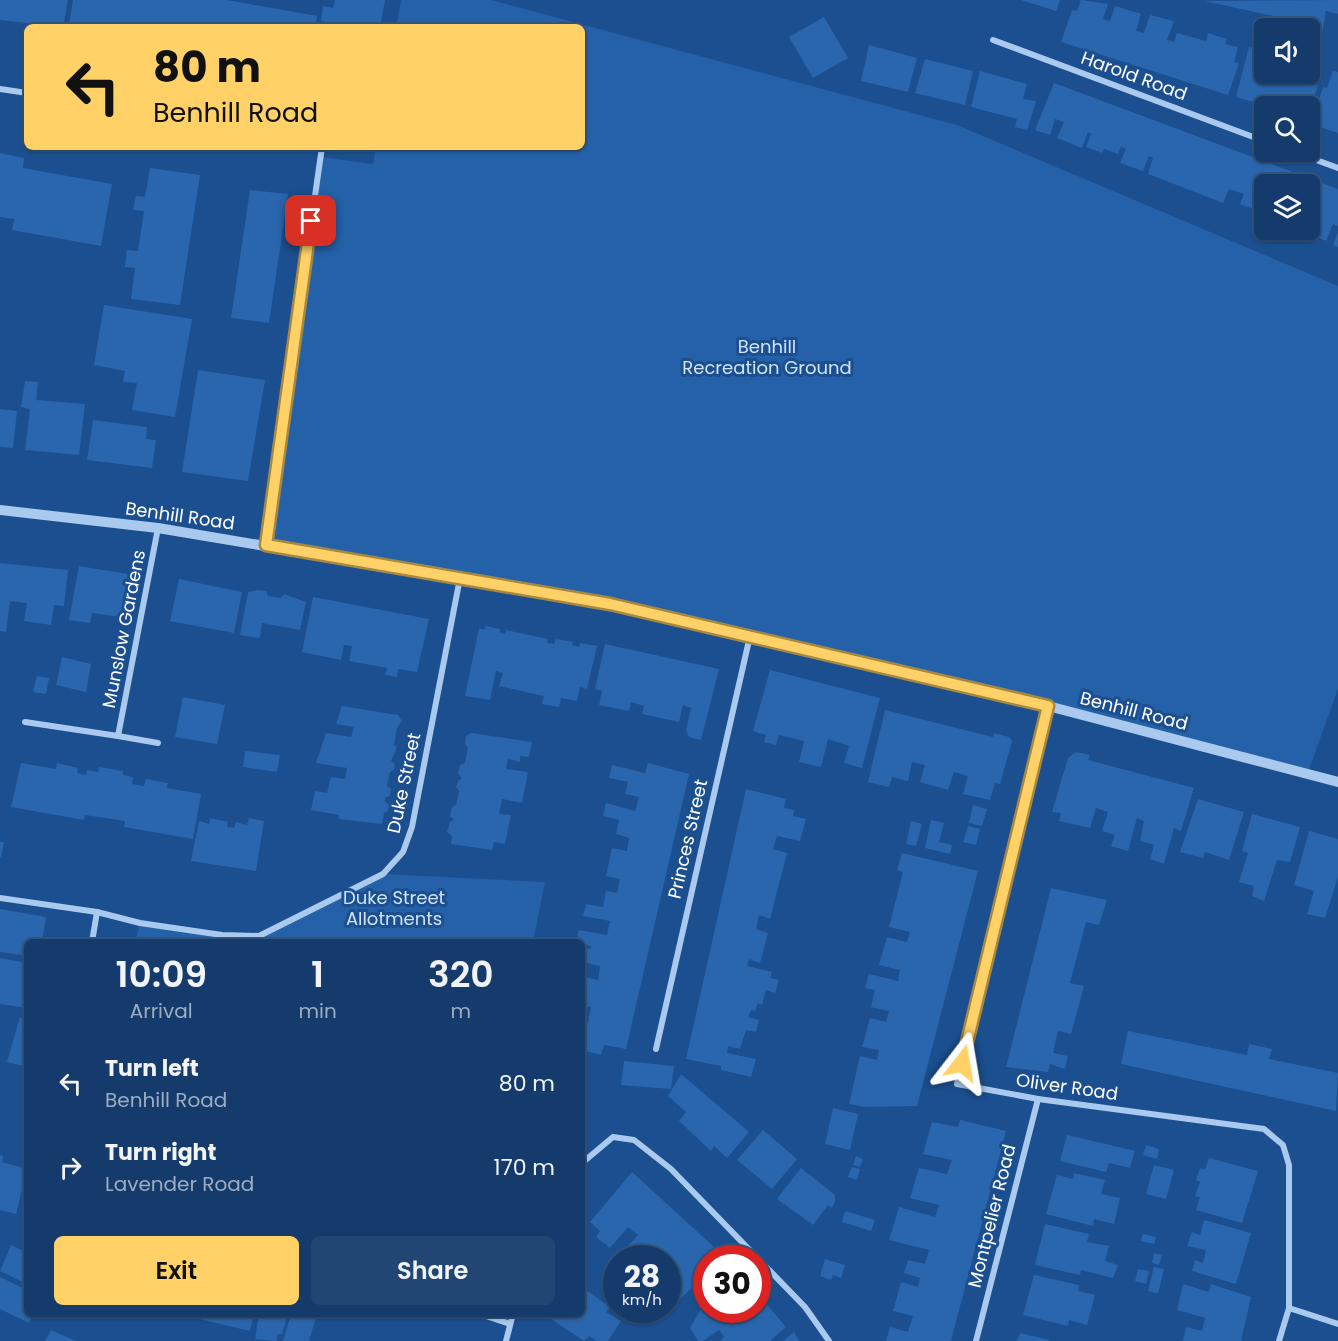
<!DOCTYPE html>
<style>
:root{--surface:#143b6b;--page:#214673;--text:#f1f3f6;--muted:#9dadc1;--line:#33557e;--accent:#ffd166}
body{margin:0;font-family:Poppins,sans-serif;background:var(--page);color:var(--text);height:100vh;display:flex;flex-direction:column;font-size:22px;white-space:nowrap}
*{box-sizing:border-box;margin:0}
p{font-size:20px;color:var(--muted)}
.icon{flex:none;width:33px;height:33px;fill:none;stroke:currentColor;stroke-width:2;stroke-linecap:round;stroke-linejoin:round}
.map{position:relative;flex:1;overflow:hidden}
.details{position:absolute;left:24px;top:939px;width:561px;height:378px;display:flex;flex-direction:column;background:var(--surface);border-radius:9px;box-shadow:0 2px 4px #0004,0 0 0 2px var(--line)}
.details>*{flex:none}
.hud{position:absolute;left:24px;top:24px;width:561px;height:126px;border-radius:9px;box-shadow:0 2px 4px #0004,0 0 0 2px var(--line);background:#ffd166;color:#111;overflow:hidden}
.buttons{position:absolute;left:1254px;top:18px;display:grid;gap:12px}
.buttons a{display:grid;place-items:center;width:66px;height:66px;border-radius:9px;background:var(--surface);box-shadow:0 2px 4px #0004,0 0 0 2px var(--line);font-size:30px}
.speed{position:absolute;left:603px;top:1245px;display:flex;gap:12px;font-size:30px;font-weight:700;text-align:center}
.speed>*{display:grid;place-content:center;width:78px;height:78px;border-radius:50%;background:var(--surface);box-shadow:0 2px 4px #0004,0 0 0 2px var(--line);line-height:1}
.speed small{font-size:15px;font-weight:400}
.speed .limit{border:9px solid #d22;background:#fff;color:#111}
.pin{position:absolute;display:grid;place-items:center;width:51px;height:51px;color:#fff;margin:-26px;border-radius:12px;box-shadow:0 3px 9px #0006}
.me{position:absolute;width:66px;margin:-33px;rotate:14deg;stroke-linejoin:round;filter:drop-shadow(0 0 4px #0008)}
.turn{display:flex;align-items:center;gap:21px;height:126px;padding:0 30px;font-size:27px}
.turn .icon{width:78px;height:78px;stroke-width:2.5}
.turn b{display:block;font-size:42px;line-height:51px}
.eta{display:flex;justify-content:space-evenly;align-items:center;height:102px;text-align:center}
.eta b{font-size:36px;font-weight:600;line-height:42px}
.primary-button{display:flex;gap:12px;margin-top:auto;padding:12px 30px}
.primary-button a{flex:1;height:69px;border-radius:9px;background:var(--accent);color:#111;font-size:24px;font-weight:600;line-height:69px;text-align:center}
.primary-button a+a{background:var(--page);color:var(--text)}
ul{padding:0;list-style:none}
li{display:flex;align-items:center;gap:18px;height:84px;padding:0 30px}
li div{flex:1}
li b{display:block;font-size:22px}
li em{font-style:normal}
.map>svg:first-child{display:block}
.green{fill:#2461a8}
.building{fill:#2a66ad}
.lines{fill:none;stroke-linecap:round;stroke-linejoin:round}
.minor{stroke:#a9c9ee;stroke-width:6}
.tertiary{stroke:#a9c9ee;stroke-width:10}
.route-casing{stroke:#a68842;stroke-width:15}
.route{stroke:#ffd166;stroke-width:10}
.labels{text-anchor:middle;stroke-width:6;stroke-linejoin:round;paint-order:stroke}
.street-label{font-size:18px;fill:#fff;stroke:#1b4f8f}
.park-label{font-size:18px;fill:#cfe3fa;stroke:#1b4f8f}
</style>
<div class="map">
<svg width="1338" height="1341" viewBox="0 0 1338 1341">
<rect width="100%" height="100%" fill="#1b4f8f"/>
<g class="green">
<path d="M401 0H491L957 125 1338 286V689L1308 772 750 635 265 545 321 157 373 164 376 147H582V27H396Z"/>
<path d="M383 874 545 882 533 942H135L140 923 222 935 259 936Z"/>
</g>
<g class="building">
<path d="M0 0H68L63 27 0 20Z"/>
<path d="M73 0H227L317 16 315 27H77L69 25Z"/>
<path d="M335 0H385L380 27H331L332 23 321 21 323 6 333 8Z"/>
<path d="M1021 0H1060L1056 11Z"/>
<path d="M1081 0 1108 4 1103 19 1110 21 1115 6 1141 14 1136 31 1144 33 1150 15 1174 21 1167 40 1174 42 1177 33 1206 41 1208 33 1227 39 1225 44 1238 47 1234 62 1239 63 1228 95 1061 42 1072 10 1077 11Z"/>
<path d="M1338 0V14L1326 11 1322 34 1310 31V28L1272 22 1273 16 1204 1Z"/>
<path d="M824 17 848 58 813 78 789 37Z"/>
<path d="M1264 24V42L1259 40Z"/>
<path d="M869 45 917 58 908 92 861 81Z"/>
<path d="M1249 47 1264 51V74H1310V54L1320 57 1312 83 1318 85 1310 111V106H1267L1236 97Z"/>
<path d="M925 59 973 71 965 105 915 93Z"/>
<path d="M980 71 1027 84 1023 99 1036 101 1027 130 1015 127 1017 119 971 107Z"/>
<path d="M1333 71 1338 72V133L1311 124 1323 87 1327 88Z"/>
<path d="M1054 83 1338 189V226L1333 224 1326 241 1313 235 1319 219 1310 216V184H1264V204L1261 212 1240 204 1244 194 1229 189 1223 203 1148 174 1153 158 1149 156 1143 171 1120 163 1126 149 1121 147 1118 154 1104 149 1102 153 1086 147 1091 134 1088 132 1082 148 1057 138 1064 122 1055 119 1050 135 1035 130Z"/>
<path d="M0 153 24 158 23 168 112 184 101 246 12 230 14 219 0 217Z"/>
<path d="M150 168 200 175 180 305 131 299 135 268 125 267 127 250 138 251 144 211 133 210 136 196 145 197Z"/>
<path d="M250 190 288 194 269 323 231 318Z"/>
<path d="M1338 231V247L1333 245Z"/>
<path d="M104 305 192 319 175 417 132 410 137 383 123 382 125 371 94 365Z"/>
<path d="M198 370 265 380 248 481 182 472Z"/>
<path d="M25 381 38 382 36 400 85 404 79 455 25 450 30 409 21 407Z"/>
<path d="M0 409 17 411 13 448 0 447Z"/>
<path d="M93 420 147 427 146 439 156 440 152 468 87 460Z"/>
<path d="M0 563 68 570 64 606 54 605 51 625 24 621 27 603 10 601 6 632 0 631Z"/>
<path d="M79 566 128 574 120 617 92 613 90 623 69 620Z"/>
<path d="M179 579 242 592 234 633 170 621Z"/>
<path d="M258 590 266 591 268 596 281 598 284 594 306 602 300 630 262 623 260 638 240 635 248 592Z"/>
<path d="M313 597 429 619 417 672 398 669 397 677 385 675 387 668 349 661 352 646 344 645 341 660 302 652Z"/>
<path d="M486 626 500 629V633L505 634 506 630 548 639 547 643 554 644 556 639 573 642 572 645 579 647 580 643 597 646 587 689 580 687 577 701 561 698 559 707 542 704 544 696 499 686 503 673 496 671 490 700 465 696 479 628 484 630Z"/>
<path d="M605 644 719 669 701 740 689 737 686 730 691 708 683 705 679 722 642 714 644 706 631 702 629 711 599 705 602 691 595 689Z"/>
<path d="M62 657 91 664 86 692 56 685Z"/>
<path d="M770 670 880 698 862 768 844 763 849 746 828 739 821 767 799 762 804 741 779 735 776 745 764 742 766 735 753 731Z"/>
<path d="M37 676 49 678 46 694 33 692Z"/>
<path d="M183 697 225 705 217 744 175 737Z"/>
<path d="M342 706 398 715 402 721 397 728 394 745 397 747 391 761 395 764 394 770 390 772 387 786 391 789 390 796 385 798V802L389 805 388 811 384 813 382 824 338 819 339 815 311 810 315 791 327 793 331 777 345 779 347 768 316 763 326 733 351 737 354 727 336 724Z"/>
<path d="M885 710 993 737 994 733 1009 737 1012 741 1000 784 995 783 990 800 963 794 968 776 954 772 948 790 920 782 925 765 912 762 908 781 892 777 889 787 868 782Z"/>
<path d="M471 733 532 742 529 757 520 756V762L508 759 506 769 528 772 522 803 502 799 499 814 511 815 505 844 494 842 492 850 451 844 452 836 447 832 450 822 454 820 450 816 452 807 456 805 459 791 456 787 458 781 462 778 458 774 460 765 465 763 468 747 465 744 466 736Z"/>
<path d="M245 751 280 755 277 772 243 767Z"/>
<path d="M1076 752 1090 755 1088 760 1194 788 1181 831 1174 828 1164 864 1150 859 1154 845 1140 841 1144 821 1137 818 1128 851 1111 846 1115 835 1102 831 1108 812 1096 808 1090 828 1059 821 1061 813 1052 812 1068 758Z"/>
<path d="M21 763 56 769 57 763 78 768 77 773 86 775 87 770 98 772 99 767 123 771V775L133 777 132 784 144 786 146 779 168 783 167 788 201 794 193 839 124 827 125 821 85 815 84 820 11 807Z"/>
<path d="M648 763 689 774 626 1049 604 1045 601 1055 582 1050 584 1039H582V1021L588 1023 591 1007 582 1005V989L585 977 598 980 600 966 582 962V947L590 949 591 946 576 942 579 930 607 935 610 921 583 916 586 904 603 907 606 891 617 893 620 879 606 876 612 848 627 851 629 838 616 834 619 820 603 816 606 803 635 811 639 797 625 794 628 782 609 778 612 765 645 773Z"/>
<path d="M746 789 786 799 784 808 794 810 793 816 806 819 800 841 777 836 773 849 787 853 770 919 759 915 756 929 768 933 760 963 749 959 747 966 772 972 770 978 779 980 775 993 766 990 762 1005 758 1003 755 1011 751 1010 748 1017 759 1020 756 1032 746 1030 740 1049 728 1046 727 1053 756 1059 751 1077 721 1070V1066L686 1059Z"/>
<path d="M1198 799 1244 812 1229 860 1205 852 1203 858 1180 852Z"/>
<path d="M973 805 987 809 982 826 969 823Z"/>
<path d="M1252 814 1300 827 1290 862 1277 860 1264 901 1252 896 1254 886 1239 882 1248 853 1242 851Z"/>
<path d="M210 818 228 822 227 827 234 828 236 822 247 825 249 818 264 821 256 871 191 861 199 821 209 824Z"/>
<path d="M931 820 944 823 939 842 952 845 950 854 925 848Z"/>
<path d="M911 821 922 824 916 846 906 844Z"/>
<path d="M968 826 980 829 976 845 963 842Z"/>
<path d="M1309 831 1338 839V877L1325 918 1307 914 1314 891 1294 885Z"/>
<path d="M0 842H4L1 857H0Z"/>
<path d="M902 853 978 871 917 1106 865 1107 849 1104 860 1056 877 1060 879 1050 862 1047 870 1018 886 1022 889 1011 871 1007 875 990 865 988 869 974 898 981 900 970 879 965 887 937 907 942 910 932 889 927 903 872 897 870Z"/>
<path d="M1051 888 1107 900 1099 925 1086 922 1070 983 1084 986 1071 1034 1058 1031 1053 1053 1068 1056 1065 1069 1050 1064 1048 1072 1006 1067Z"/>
<path d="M0 909 46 917 42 942H27V956L0 952Z"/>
<path d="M0 958 27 963V1008L0 1004Z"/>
<path d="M20 1017 27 1019V1067L7 1062Z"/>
<path d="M1128 1031 1247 1055 1249 1044 1272 1049 1269 1059 1338 1073 1336 1111 1121 1064Z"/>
<path d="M624 1061 674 1066 671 1089 621 1085Z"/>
<path d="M681 1074 749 1132 727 1158 714 1146 711 1151 679 1121 686 1112 668 1096Z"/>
<path d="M833 1108 858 1114 850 1150 825 1144Z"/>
<path d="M960 1120 1006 1131 951 1341H886L890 1327 908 1332 913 1316 893 1311 901 1282 918 1287 920 1278 904 1273 908 1260 925 1264 929 1250 889 1240 899 1207 935 1217 939 1205 910 1198 919 1168 947 1174 952 1160 923 1154 932 1122 958 1127Z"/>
<path d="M763 1130 797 1159 772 1189 737 1160Z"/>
<path d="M1067 1135 1135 1151 1130 1168 1109 1163 1106 1172 1060 1161Z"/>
<path d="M1146 1145 1159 1149 1157 1159 1143 1155Z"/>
<path d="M0 1155 3 1156 2 1162 27 1169 16 1214 0 1210Z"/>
<path d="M856 1156 863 1159 860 1167 853 1165Z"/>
<path d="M1209 1158 1258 1171 1242 1223 1196 1210 1200 1197 1195 1196 1200 1182 1196 1180 1200 1168 1205 1170Z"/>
<path d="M1154 1165 1174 1170 1166 1199 1146 1194Z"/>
<path d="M852 1167 860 1169 857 1180 848 1177Z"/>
<path d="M801 1168 835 1195V1202L832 1208 828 1205 813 1225 777 1199Z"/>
<path d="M632 1172 726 1258H706V1280L697 1291 693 1287 679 1300 668 1291 670 1269 668 1258H617L638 1235 628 1227 610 1248 596 1237 600 1231 590 1222Z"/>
<path d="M1074 1173 1105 1180 1101 1194 1120 1198 1114 1224 1094 1219 1093 1226 1046 1214 1057 1175 1073 1179Z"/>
<path d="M27 1199V1217L22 1216Z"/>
<path d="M845 1211 875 1220 871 1231 842 1222Z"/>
<path d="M1204 1220 1251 1233 1236 1284 1192 1271 1195 1260 1203 1263 1206 1250 1187 1246 1192 1232 1200 1235Z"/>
<path d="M1045 1224 1089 1234 1087 1242 1109 1246 1105 1261 1118 1265 1113 1278 1081 1270 1080 1275 1035 1265Z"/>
<path d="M1143 1234 1156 1237 1154 1244 1141 1241Z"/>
<path d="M11 1245 27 1253 25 1283 0 1271Z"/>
<path d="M1154 1253 1162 1255 1159 1265 1152 1263Z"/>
<path d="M825 1259 845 1265 841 1278 833 1275 831 1280 820 1276Z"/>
<path d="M1154 1267 1164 1269 1158 1294 1148 1291Z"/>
<path d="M1138 1269 1149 1271 1146 1284 1135 1281Z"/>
<path d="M1034 1275 1079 1285 1078 1291 1095 1295 1087 1325 1069 1320 1068 1326 1023 1315Z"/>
<path d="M0 1277 27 1290V1314H34L29 1323 0 1309Z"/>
<path d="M1183 1284 1209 1292 1211 1284 1251 1297 1241 1341H1183L1186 1327 1202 1331 1205 1318 1177 1310Z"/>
<path d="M582 1287 610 1307 606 1312 621 1321 608 1341H597L589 1336 584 1341 548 1317 550 1314H582Z"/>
<path d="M758 1294 786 1327 770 1341H720L724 1337 719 1330 703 1341H698L693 1333 690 1328 705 1302 706 1310 714 1312 717 1310H758Z"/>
<path d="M178 1314H254L250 1331Z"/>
<path d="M259 1314H288L282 1334H278L276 1341 255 1339Z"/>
<path d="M291 1314H317L309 1341H283Z"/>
<path d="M51 1330 76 1341H45Z"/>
<path d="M794 1332 799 1341H783Z"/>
<path d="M1020 1333 1049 1340V1341H1017Z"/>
</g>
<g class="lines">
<g class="minor">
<path d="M993 40 1264 141"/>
<path d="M0 89 27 93"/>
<path d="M1294 152 1338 168"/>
<path d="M265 545 322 147"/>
<path d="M1048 706 957 1084 1038 1099 1264 1129 1283 1145 1289 1165V1308"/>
<path d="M25 722 118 736 158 528"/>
<path d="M118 736 158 743"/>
<path d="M0 898 97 912 140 923 222 935 259 936 383 874 403 852 412 827 460 578"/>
<path d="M92 942 97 912"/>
<path d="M656 1049 750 636"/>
<path d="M582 1163 613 1137 634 1140 671 1169 805 1307 829 1341"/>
<path d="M480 1314 510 1324"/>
<path d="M506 1341 513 1314"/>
<path d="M976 1341 1038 1099"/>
<path d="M1279 1341 1289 1308 1338 1324"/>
</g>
<path class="tertiary" d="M0 510 158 528 610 604 1048 706 1338 782"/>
</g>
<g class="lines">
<g class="route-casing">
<path id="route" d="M311 221 266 545 610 604 1048 706 962 1063"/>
</g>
<use href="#route" class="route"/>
</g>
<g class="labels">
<g class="street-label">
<text transform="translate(1134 76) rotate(20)" y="6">Harold Road</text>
<text transform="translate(180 516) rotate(8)" y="6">Benhill Road</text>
<text transform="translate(124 629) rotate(-79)" y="6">Munslow Gardens</text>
<text transform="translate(1134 711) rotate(14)" y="6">Benhill Road</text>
<text transform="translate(404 783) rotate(-78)" y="6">Duke Street</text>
<text transform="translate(688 839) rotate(-77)" y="6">Princes Street</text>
<text transform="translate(1067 1087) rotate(8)" y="6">Oliver Road</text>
<text transform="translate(992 1216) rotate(-76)" y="6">Montpelier Road</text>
</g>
<g class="park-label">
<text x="767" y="353">Benhill<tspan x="767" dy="21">Recreation Ground</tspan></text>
<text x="394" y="904">Duke Street<tspan x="394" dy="21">Allotments</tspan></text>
</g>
</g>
</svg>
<div class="buttons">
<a><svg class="icon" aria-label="sound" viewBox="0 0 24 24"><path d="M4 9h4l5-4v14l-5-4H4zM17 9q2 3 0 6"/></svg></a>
<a><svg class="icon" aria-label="search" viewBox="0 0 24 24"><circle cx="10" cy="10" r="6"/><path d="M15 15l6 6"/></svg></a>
<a><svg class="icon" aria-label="layers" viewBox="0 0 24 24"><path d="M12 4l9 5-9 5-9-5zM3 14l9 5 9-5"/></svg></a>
</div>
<div class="speed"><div>28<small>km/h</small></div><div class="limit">30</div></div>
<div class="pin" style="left:311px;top:221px;background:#d93025"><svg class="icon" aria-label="arrive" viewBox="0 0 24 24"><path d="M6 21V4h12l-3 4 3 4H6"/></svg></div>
<svg class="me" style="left:962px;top:1063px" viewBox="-20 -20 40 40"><path d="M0-17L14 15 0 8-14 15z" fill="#ffd166" stroke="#fff" stroke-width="4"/></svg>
<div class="hud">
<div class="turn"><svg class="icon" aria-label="left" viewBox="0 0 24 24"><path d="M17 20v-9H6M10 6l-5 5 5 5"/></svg><div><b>80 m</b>Benhill Road</div></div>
</div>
<section class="details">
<div class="eta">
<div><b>10:09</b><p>Arrival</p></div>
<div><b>1</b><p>min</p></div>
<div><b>320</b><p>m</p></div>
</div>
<ul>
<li><svg class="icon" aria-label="left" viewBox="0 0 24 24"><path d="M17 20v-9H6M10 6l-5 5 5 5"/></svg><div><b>Turn left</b><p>Benhill Road</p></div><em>80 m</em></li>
<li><svg class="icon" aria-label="right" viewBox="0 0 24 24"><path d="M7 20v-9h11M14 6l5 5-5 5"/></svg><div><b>Turn right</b><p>Lavender Road</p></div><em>170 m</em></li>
</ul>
<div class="primary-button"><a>Exit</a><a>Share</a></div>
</section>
</div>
